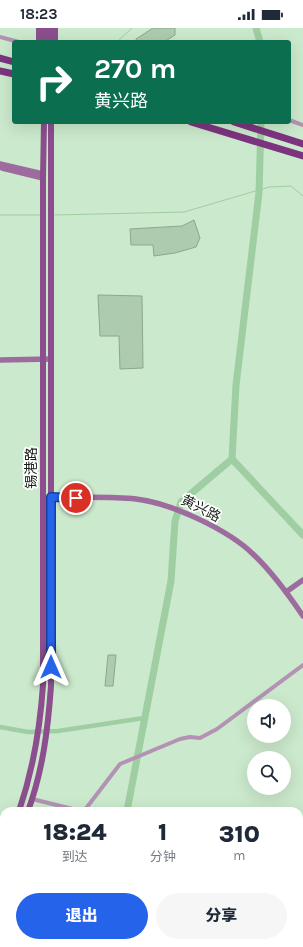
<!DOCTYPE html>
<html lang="zh">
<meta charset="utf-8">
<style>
:root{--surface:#fff;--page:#f6f6f7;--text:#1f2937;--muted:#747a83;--accent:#2563eb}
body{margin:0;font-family:Karla,"Noto Sans SC",sans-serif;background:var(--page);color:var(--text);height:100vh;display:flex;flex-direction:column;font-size:15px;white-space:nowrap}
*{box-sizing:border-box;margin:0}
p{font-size:13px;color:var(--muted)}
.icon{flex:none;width:22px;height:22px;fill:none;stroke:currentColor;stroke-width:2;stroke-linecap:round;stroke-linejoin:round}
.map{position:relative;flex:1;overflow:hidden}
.drawer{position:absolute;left:0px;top:779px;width:303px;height:140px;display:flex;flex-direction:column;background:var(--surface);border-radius:12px 12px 0 0;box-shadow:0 4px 16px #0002}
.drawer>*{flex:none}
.guide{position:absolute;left:12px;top:12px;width:279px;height:84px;border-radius:4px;box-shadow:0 4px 16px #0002;background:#0b6e4f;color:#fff;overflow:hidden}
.buttons{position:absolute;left:247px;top:671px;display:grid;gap:8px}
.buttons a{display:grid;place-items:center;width:44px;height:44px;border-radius:50%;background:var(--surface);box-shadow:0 4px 16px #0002;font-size:20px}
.pin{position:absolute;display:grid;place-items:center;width:34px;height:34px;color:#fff;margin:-17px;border:2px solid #fff;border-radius:50%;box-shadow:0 1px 4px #0007}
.me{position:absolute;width:44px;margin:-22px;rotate:0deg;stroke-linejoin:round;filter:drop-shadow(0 0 3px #0008)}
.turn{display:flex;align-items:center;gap:14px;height:84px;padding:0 16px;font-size:18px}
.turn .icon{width:52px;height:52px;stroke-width:2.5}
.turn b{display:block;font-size:28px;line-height:34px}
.eta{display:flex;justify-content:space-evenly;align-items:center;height:68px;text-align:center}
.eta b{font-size:24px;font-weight:800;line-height:28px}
.primary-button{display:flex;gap:8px;margin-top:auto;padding:8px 16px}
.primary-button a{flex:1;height:46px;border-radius:24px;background:var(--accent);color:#fff;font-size:16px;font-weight:800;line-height:46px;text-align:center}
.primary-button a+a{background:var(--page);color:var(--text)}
.status{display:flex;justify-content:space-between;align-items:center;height:28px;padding:0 20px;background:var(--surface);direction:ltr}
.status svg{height:11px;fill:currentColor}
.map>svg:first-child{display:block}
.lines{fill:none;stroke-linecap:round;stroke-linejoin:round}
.stream{stroke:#9ecea1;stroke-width:1}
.canal{stroke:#9ecea1;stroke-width:4.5}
.river{stroke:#9ecea1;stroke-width:7}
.building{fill:#adcbaf;stroke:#8ba88d}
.street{stroke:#b492b4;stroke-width:4}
.secondary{stroke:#9d6b9d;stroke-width:5.5}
.primary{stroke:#8c4e8d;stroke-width:6}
.highway{stroke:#7c347e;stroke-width:7}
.route-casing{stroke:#184099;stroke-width:10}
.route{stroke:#2563eb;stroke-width:7}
.labels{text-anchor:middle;stroke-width:3.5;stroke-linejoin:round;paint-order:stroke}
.street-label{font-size:14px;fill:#172218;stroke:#fff}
</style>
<div class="status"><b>18:23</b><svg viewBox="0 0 49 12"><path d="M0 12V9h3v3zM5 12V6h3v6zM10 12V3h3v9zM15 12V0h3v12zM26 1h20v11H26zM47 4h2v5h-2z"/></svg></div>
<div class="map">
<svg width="303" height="919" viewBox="0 0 303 919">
<rect width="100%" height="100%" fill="#cbe9cc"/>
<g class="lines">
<g class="stream">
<path d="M117 14 132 0"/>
<path d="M0 187H41"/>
<path d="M55 187 184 184 269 159 291 158 303 168"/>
</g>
<path class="canal" d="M0 699 28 704 58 703 144 690"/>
<g class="river">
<path d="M256 0 260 14"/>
<path d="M232 431 303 507"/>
<path d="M127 783 171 553 175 493 181 474 232 431 236 357 259 165 261 94"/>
<path d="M195 915 197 919"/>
</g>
</g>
<g class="building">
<path d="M153 0H175V7L164 14H137L136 11Z"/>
<path d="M194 192 200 210 196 219 175 225 154 228 153 217H131L130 201 182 198Z"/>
<path d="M98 267 142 268 143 340 120 341 119 308H100Z"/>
<path d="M108 627H116L113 658H105Z"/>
</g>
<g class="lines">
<g class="street">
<path d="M0 9 19 14"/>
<path d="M289 92 303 97"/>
<path d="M32 771 81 783"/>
<path d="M84 783 120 736 180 711 190 709 200 710 217 701 303 637"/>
</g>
<g class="secondary">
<path d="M0 136 43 146"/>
<path d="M2 140 43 150"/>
<path d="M0 332 51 331"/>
<path d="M51 469C79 470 109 468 136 471 171 475 229 502 254 527 273 545 288 566 303 588"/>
<path d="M286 564 303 552"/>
</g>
<g class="primary">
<path d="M39 0V14"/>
<path d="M45 0V14"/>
<path d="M50 0V14"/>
<path d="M55 0V14"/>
<path d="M19 783C33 742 40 701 43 657V150L44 94"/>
<path d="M28 783C43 742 48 700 51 658V94"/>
<path d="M0 825 4 817"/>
<path d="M0 843 4 836"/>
</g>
<g class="highway">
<path d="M0 30 14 34"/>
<path d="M0 43 14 46"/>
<path d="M191 94 303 128"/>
<path d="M234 94 303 116"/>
</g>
</g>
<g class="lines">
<g class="route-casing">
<path id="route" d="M51 639V469L76 470"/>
</g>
<use href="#route" class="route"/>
</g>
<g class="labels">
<g class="street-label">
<text transform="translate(31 440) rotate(-90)" y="5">锡港路</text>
<text transform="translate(201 480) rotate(27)" y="5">黄兴路</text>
</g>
</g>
</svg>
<div class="buttons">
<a><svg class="icon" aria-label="sound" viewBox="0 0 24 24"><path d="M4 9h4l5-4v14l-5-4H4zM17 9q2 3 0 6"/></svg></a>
<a><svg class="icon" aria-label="search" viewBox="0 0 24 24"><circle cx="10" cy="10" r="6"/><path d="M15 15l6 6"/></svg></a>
</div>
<div class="pin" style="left:76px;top:470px;background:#d93025"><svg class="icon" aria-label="arrive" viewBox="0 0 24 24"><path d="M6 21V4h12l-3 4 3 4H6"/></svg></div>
<svg class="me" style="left:51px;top:639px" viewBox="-20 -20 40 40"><path d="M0-17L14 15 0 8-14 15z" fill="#2563eb" stroke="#fff" stroke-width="4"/></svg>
<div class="guide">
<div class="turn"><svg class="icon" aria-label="right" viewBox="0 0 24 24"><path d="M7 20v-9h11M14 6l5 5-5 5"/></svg><div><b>270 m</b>黄兴路</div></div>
</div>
<section class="drawer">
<div class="eta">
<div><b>18:24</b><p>到达</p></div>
<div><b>1</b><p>分钟</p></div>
<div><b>310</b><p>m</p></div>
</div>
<div class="primary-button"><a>退出</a><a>分享</a></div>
</section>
</div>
